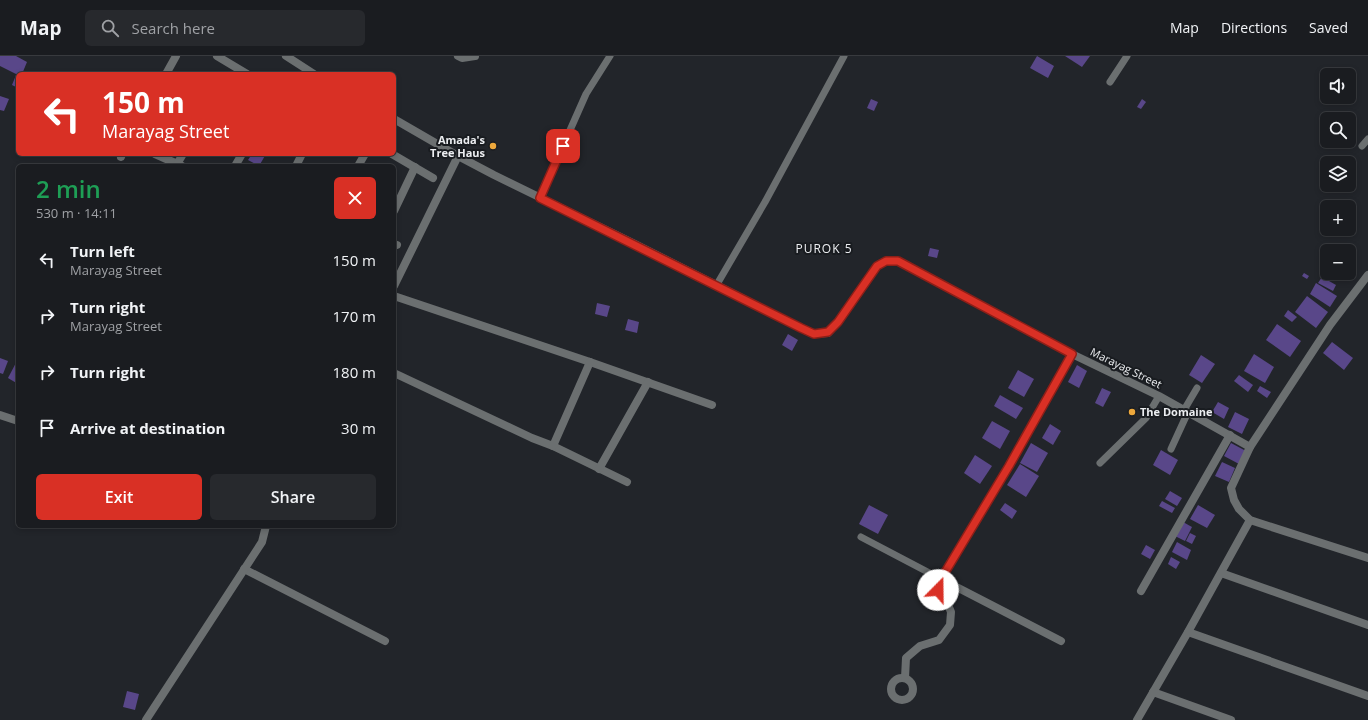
<!DOCTYPE html>
<meta charset="utf-8">
<style>
:root{--surface:#1a1c20;--page:#27292d;--text:#f1f3f6;--muted:#9fa1a5;--line:#383a3e;--accent:#d93025}
body{margin:0;font-family:"Open Sans",sans-serif;background:var(--page);color:var(--text);height:100vh;display:flex;flex-direction:column;font-size:15px;white-space:nowrap}
*{box-sizing:border-box;margin:0}
p{font-size:13px;color:var(--muted)}
.icon{flex:none;width:22px;height:22px;fill:none;stroke:currentColor;stroke-width:2;stroke-linecap:round;stroke-linejoin:round}
.map{position:relative;flex:1;overflow:hidden}
.sheet{position:absolute;left:16px;top:108px;width:380px;height:364px;display:flex;flex-direction:column;background:var(--surface);border-radius:6px;box-shadow:0 2px 6px #0003,0 0 0 1px var(--line)}
.sheet>*{flex:none}
.hud{position:absolute;left:16px;top:16px;width:380px;height:84px;border-radius:6px;box-shadow:0 2px 6px #0003,0 0 0 1px var(--line);background:#d93025;color:#fff;overflow:hidden}
.controls{position:absolute;left:1320px;top:12px;display:grid;gap:8px}
.controls a{display:grid;place-items:center;width:36px;height:36px;border-radius:6px;background:var(--surface);box-shadow:0 2px 6px #0003,0 0 0 1px var(--line);font-size:20px}
.pin{position:absolute;display:grid;place-items:center;width:34px;height:34px;color:#fff;margin:-17px;border-radius:8px;box-shadow:0 2px 6px #0006}
.me{position:absolute;width:44px;margin:-22px;rotate:22deg;stroke-linejoin:round;filter:drop-shadow(0 0 3px #0008)}
.turn{display:flex;align-items:center;gap:14px;height:84px;padding:0 20px;font-size:18px}
.turn .icon{width:52px;height:52px;stroke-width:2.5}
.turn b{display:block;font-size:28px;line-height:34px}
.round{display:grid;place-items:center;flex:none;width:42px;height:42px;border-radius:6px;background:var(--page)}
.headline{display:flex;align-items:center;justify-content:space-between;height:68px;padding:0 20px}
h1{font-size:24px;font-weight:600;line-height:30px;color:#1e9e55}
.action{display:flex;gap:8px;margin-top:auto;padding:8px 20px}
.action a{flex:1;height:46px;border-radius:6px;background:var(--accent);color:#fff;font-size:16px;font-weight:600;line-height:46px;text-align:center}
.action a+a{background:var(--page);color:var(--text)}
ul{padding:0;list-style:none}
li{display:flex;align-items:center;gap:12px;height:56px;padding:0 20px}
li div{flex:1}
li b{display:block;font-size:15px}
li em{font-style:normal}
header{display:flex;align-items:center;gap:24px;box-sizing:border-box;height:56px;padding:0 20px;background:var(--surface);border-bottom:1px solid var(--line)}
header strong{font-size:19px}
nav{display:flex;gap:22px;margin-inline-start:auto;font-size:14px}
.search{width:280px;height:36px;background:var(--page);display:flex;align-items:center;gap:10px;box-sizing:border-box;padding:0 14px;border-radius:6px;color:var(--muted);font-size:15px}
.map>svg:first-child{display:block}
.building{fill:#594789}
.lines{fill:none;stroke-linecap:round;stroke-linejoin:round}
.lane{stroke:#6b6f70;stroke-width:7}
.street{stroke:#6b6f70;stroke-width:8}
.route-casing{stroke:#8d1f18;stroke-width:10}
.route{stroke:#d93025;stroke-width:7}
.poi-dot{fill:#eda83c;stroke:#191c20;stroke-width:1.5}
.labels{text-anchor:middle;stroke-width:4;stroke-linejoin:round;paint-order:stroke}
.poi-label{font-size:11px;font-weight:bold;fill:#eceef1;stroke:#191c20;text-anchor:end}
.street-label{font-size:11px;fill:#eceef1;stroke:#191c20}
.neighbourhood-label{font-size:12px;letter-spacing:1px;fill:#eceef1;stroke:#191c20}
</style>
<header>
<strong>Map</strong>
<div class="search"><svg class="icon" aria-label="search" viewBox="0 0 24 24"><circle cx="10" cy="10" r="6"/><path d="M15 15l6 6"/></svg>Search here</div>
<nav><a>Map</a><a>Directions</a><a>Saved</a></nav>
</header>
<div class="map">
<svg width="1368" height="664" viewBox="0 0 1368 664">
<rect width="100%" height="100%" fill="#22252a"/>
<g class="building">
<path d="M0 0H16L27 6 22 18 18 19 0 10Z"/>
<path d="M1037 0 1054 10 1048 22 1030 12Z"/>
<path d="M1065 0H1090L1082 11Z"/>
<path d="M16 19 18 20V32L12 29Z"/>
<path d="M0 40 9 43 4 55 0 54Z"/>
<path d="M871 43 878 46 874 55 867 52Z"/>
<path d="M1142 43 1146 46 1141 53 1137 51Z"/>
<path d="M252 98H266L259 110 248 104Z"/>
<path d="M930 192 939 194 937 202 928 200Z"/>
<path d="M1304 217 1309 220 1307 223 1302 220Z"/>
<path d="M1322 221 1336 229 1333 235 1318 227Z"/>
<path d="M1316 227 1337 240 1330 251 1310 238Z"/>
<path d="M1307 240 1328 256 1316 272 1295 256Z"/>
<path d="M597 247 610 250 607 261 595 258Z"/>
<path d="M1288 254 1297 261 1292 266 1284 260Z"/>
<path d="M628 263 639 266 637 277 625 274Z"/>
<path d="M1277 268 1301 285 1290 301 1266 284Z"/>
<path d="M788 278 798 284 792 295 782 289Z"/>
<path d="M1332 286 1353 302 1344 314 1323 297Z"/>
<path d="M1254 298 1274 311 1265 327 1244 315Z"/>
<path d="M1201 299 1215 308 1202 327 1189 319Z"/>
<path d="M0 302 8 305 3 318 0 317Z"/>
<path d="M18 303V328L8 322Z"/>
<path d="M1077 309 1087 315 1079 332 1068 326Z"/>
<path d="M1018 314 1034 323 1024 341 1008 332Z"/>
<path d="M1239 319 1253 329 1248 336 1234 325Z"/>
<path d="M1260 330 1271 336 1267 342 1257 335Z"/>
<path d="M1102 332 1111 336 1103 351 1095 347Z"/>
<path d="M1000 339 1023 352 1016 363 994 350Z"/>
<path d="M1218 346 1229 352 1224 363 1212 356Z"/>
<path d="M1235 356 1249 363 1242 378 1228 371Z"/>
<path d="M992 365 1010 375 1000 393 982 382Z"/>
<path d="M1050 368 1061 375 1053 389 1042 382Z"/>
<path d="M1031 387 1048 397 1037 416 1020 407Z"/>
<path d="M1231 387 1246 395 1239 408 1224 400Z"/>
<path d="M1161 394 1178 404 1170 419 1153 409Z"/>
<path d="M975 399 992 410 980 428 964 417Z"/>
<path d="M1222 406 1235 412 1229 426 1215 420Z"/>
<path d="M1020 408 1039 420 1026 441 1007 429Z"/>
<path d="M1170 435 1182 442 1177 450 1165 443Z"/>
<path d="M1162 445 1175 452 1172 457 1159 450Z"/>
<path d="M1005 447 1017 455 1012 463 1000 454Z"/>
<path d="M869 449 888 459 878 478 859 468Z"/>
<path d="M1198 449 1215 459 1207 472 1190 463Z"/>
<path d="M1183 466 1192 471 1185 485 1175 480Z"/>
<path d="M1190 477 1196 480 1192 488 1186 485Z"/>
<path d="M1177 486 1191 494 1187 504 1172 496Z"/>
<path d="M1146 489 1155 494 1150 503 1141 498Z"/>
<path d="M1171 501 1180 506 1176 513 1168 508Z"/>
<path d="M928 525 935 527 933 534 926 533Z"/>
<path d="M127 635 139 638 135 654 123 651Z"/>
</g>
<g class="lines">
<g class="lane">
<path d="M1110 26 1127 0"/>
<path d="M1362 90 1368 83"/>
<path d="M540 142 586 38 610 0"/>
<path d="M716 230 765 146 844 0"/>
<path d="M1184 354 1197 332"/>
<path d="M1171 393 1188 356"/>
<path d="M1100 407 1146 362 1159 340"/>
<path d="M861 481 941 523"/>
</g>
<g class="street">
<path d="M217 0 247 18"/>
<path d="M286 0 314 18"/>
<path d="M458 0 462 2 475 0"/>
<path d="M166 18 176 0"/>
<path d="M394 63 458 100 494 119 635 188 801 272 814 278 828 277 838 266 877 210 886 205H898L1072 298 1159 340 1250 391"/>
<path d="M155 98 182 110"/>
<path d="M392 98 433 122"/>
<path d="M121 101 122 98"/>
<path d="M177 108 183 98"/>
<path d="M235 110 242 98"/>
<path d="M296 110 302 98"/>
<path d="M358 110 365 98"/>
<path d="M394 155 415 111"/>
<path d="M394 188 397 189"/>
<path d="M1368 219 1330 269 1250 391 1231 432 1234 444 1239 453 1250 464 1368 502"/>
<path d="M394 230 458 100"/>
<path d="M394 240 590 306 712 349"/>
<path d="M394 317 532 382 553 390 627 426"/>
<path d="M0 359 18 365"/>
<path d="M553 390 590 306"/>
<path d="M599 413 648 326"/>
<path d="M244 513 385 585"/>
<path d="M1221 517 1368 569"/>
<path d="M1141 535 1230 379"/>
<path d="M1188 576 1368 640"/>
<path d="M1061 585 941 523 1009 410 1072 298"/>
<circle cx="902" cy="633" r="11"/>
<path d="M905 622 906 602 920 590 939 584 950 569 951 556 946 544 938 534 941 523"/>
<path d="M1153 636 1231 664"/>
<path d="M146 664 262 486 266 470"/>
<path d="M1137 664 1188 576 1250 464"/>
</g>
</g>
<g class="lines">
<g class="route-casing">
<path id="route" d="M563 90 540 142 801 272 814 278 828 276 838 266 877 210 886 205H898L1072 298 1009 410 941 523 938 534"/>
</g>
<use href="#route" class="route"/>
</g>
<g class="poi-dot">
<circle cx="493" cy="90" r="4"/>
<circle cx="1132" cy="356" r="4"/>
</g>
<g class="labels">
<g class="poi-label">
<text x="485" y="88">Amada's<tspan x="485" dy="13">Tree Haus</tspan></text>
<text x="1140" y="360" text-anchor="start">The Domaine</text>
</g>
<g class="street-label">
<text transform="translate(1126 312) rotate(26)" y="4">Marayag Street</text>
</g>
<g class="neighbourhood-label">
<text x="824" y="197">PUROK 5</text>
</g>
</g>
</svg>
<div class="controls">
<a><svg class="icon" aria-label="sound" viewBox="0 0 24 24"><path d="M4 9h4l5-4v14l-5-4H4zM17 9q2 3 0 6"/></svg></a>
<a><svg class="icon" aria-label="search" viewBox="0 0 24 24"><circle cx="10" cy="10" r="6"/><path d="M15 15l6 6"/></svg></a>
<a><svg class="icon" aria-label="layers" viewBox="0 0 24 24"><path d="M12 4l9 5-9 5-9-5zM3 14l9 5 9-5"/></svg></a>
<a>+</a>
<a>−</a>
</div>
<div class="pin" style="left:563px;top:90px;background:#d93025"><svg class="icon" aria-label="arrive" viewBox="0 0 24 24"><path d="M6 21V4h12l-3 4 3 4H6"/></svg></div>
<svg class="me" style="left:938px;top:534px" viewBox="-20 -20 40 40"><circle r="19" fill="#fff"/><path d="M0-13L10 11 0 6-10 11z" fill="#d93025"/></svg>
<div class="hud">
<div class="turn"><svg class="icon" aria-label="left" viewBox="0 0 24 24"><path d="M17 20v-9H6M10 6l-5 5 5 5"/></svg><div><b>150 m</b>Marayag Street</div></div>
</div>
<section class="sheet">
<div class="headline"><div><h1>2 min</h1><p>530 m · 14:11</p></div><a class="round" style="background:#d93025;color:#fff"><svg class="icon" aria-label="close" viewBox="0 0 24 24"><path d="M6 6l12 12M18 6L6 18"/></svg></a></div>
<ul>
<li><svg class="icon" aria-label="left" viewBox="0 0 24 24"><path d="M17 20v-9H6M10 6l-5 5 5 5"/></svg><div><b>Turn left</b><p>Marayag Street</p></div><em>150 m</em></li>
<li><svg class="icon" aria-label="right" viewBox="0 0 24 24"><path d="M7 20v-9h11M14 6l5 5-5 5"/></svg><div><b>Turn right</b><p>Marayag Street</p></div><em>170 m</em></li>
<li><svg class="icon" aria-label="right" viewBox="0 0 24 24"><path d="M7 20v-9h11M14 6l5 5-5 5"/></svg><div><b>Turn right</b></div><em>180 m</em></li>
<li><svg class="icon" aria-label="arrive" viewBox="0 0 24 24"><path d="M6 21V4h12l-3 4 3 4H6"/></svg><div><b>Arrive at destination</b></div><em>30 m</em></li>
</ul>
<div class="action"><a>Exit</a><a>Share</a></div>
</section>
</div>
